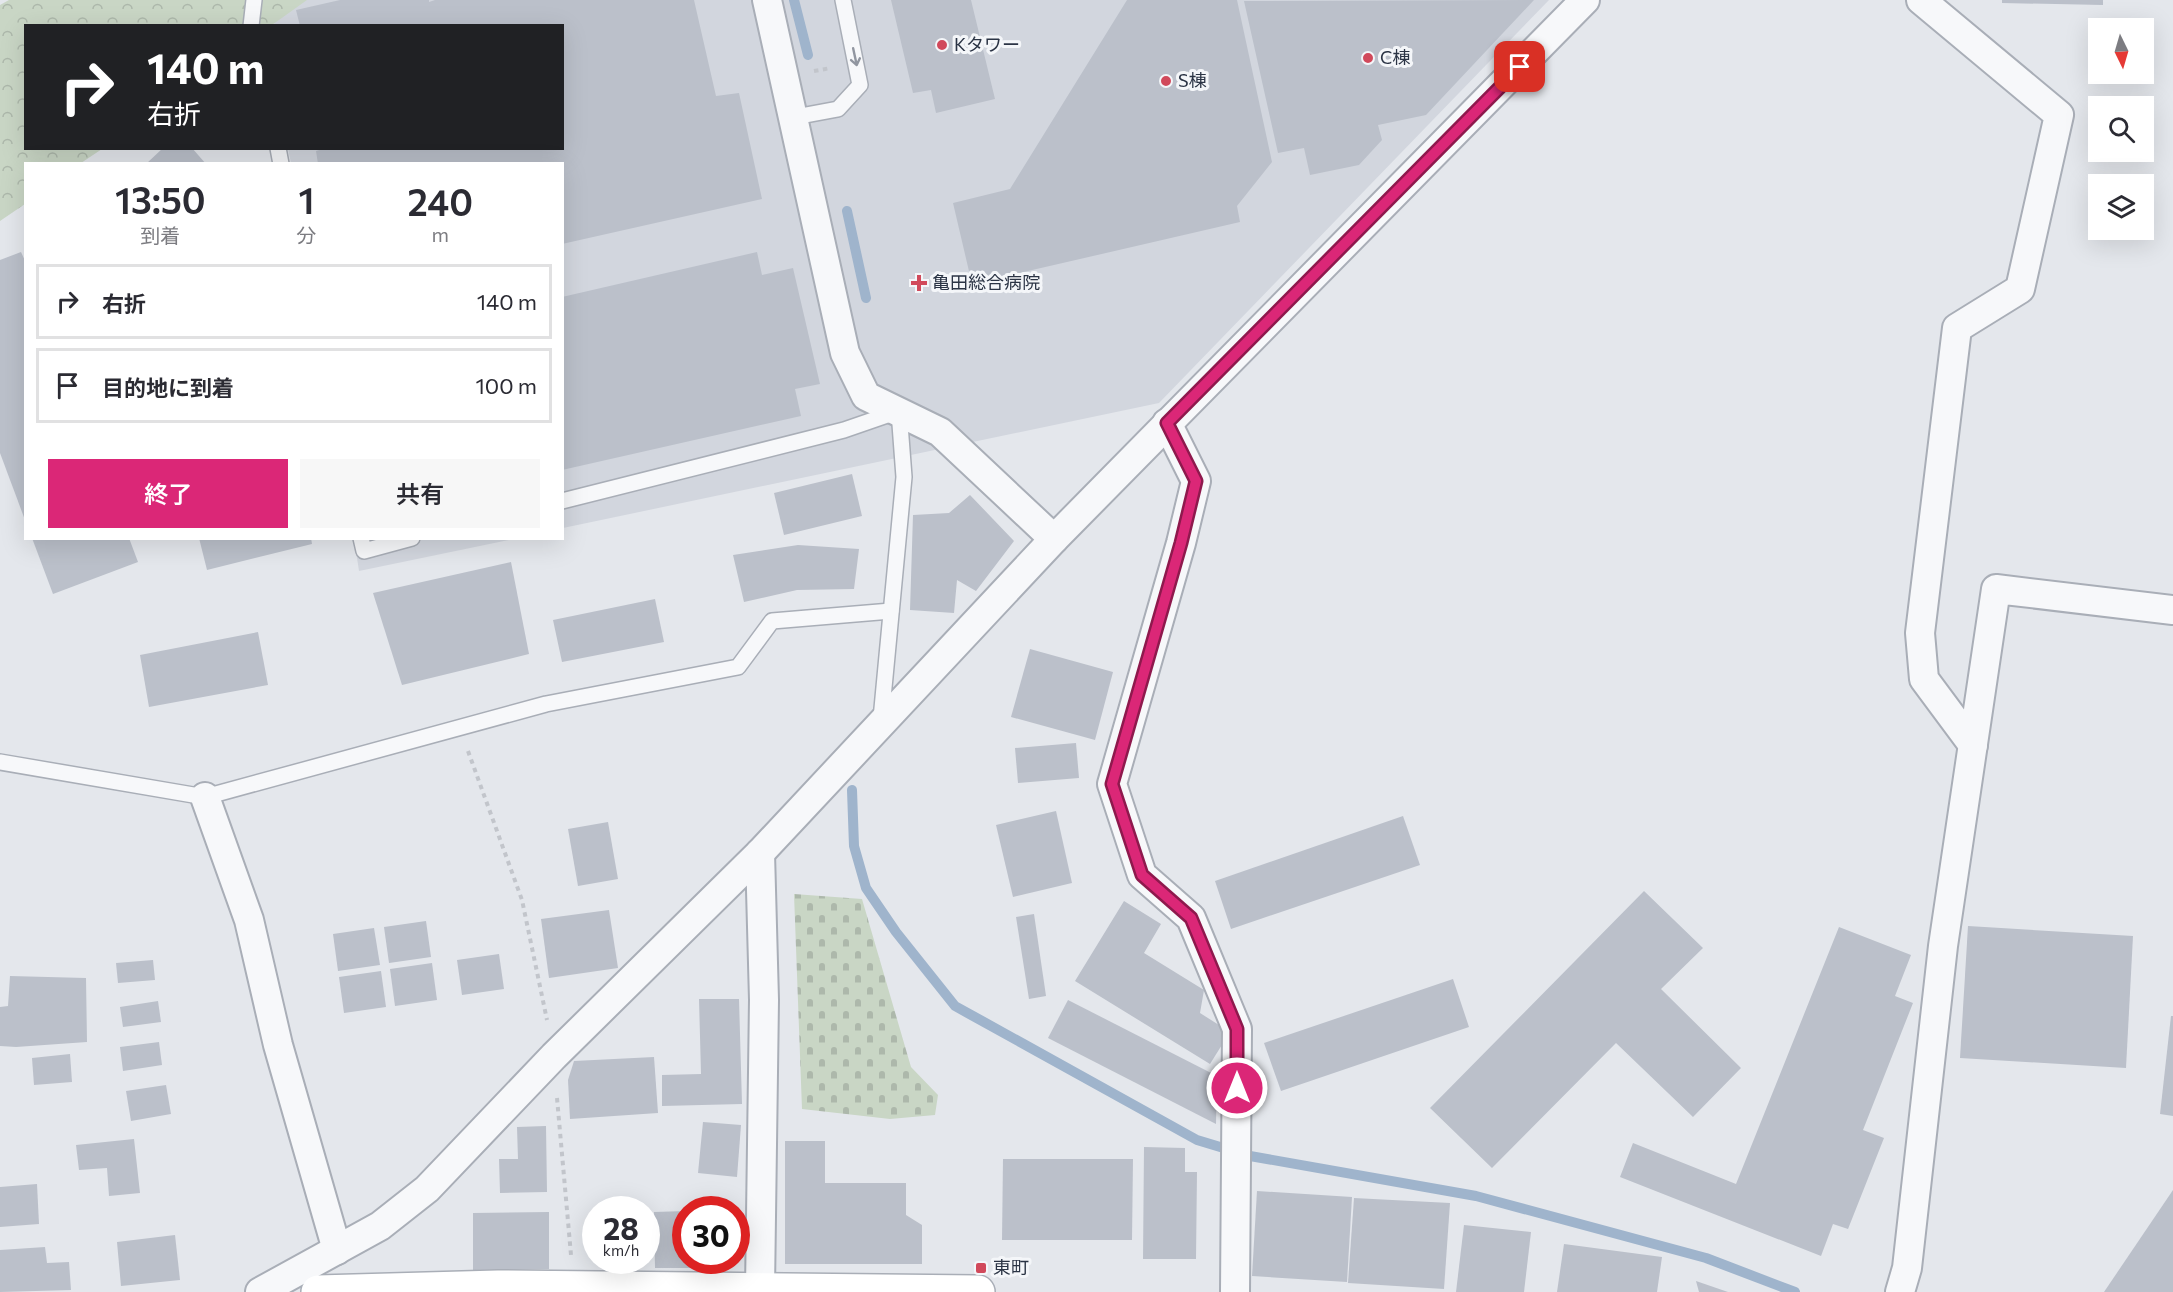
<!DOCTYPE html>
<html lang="ja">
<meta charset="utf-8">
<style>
:root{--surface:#fff;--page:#f7f7f7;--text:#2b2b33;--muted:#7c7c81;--line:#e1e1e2;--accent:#db2777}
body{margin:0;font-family:Commissioner,"Noto Sans JP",sans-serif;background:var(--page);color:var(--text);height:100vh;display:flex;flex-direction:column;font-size:22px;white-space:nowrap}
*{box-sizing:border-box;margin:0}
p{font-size:20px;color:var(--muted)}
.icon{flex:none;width:33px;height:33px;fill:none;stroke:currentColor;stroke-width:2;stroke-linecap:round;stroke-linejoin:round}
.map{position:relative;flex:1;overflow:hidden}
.details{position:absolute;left:24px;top:162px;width:540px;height:378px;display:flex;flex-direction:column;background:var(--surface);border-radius:0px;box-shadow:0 6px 24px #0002}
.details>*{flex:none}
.hud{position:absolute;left:24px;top:24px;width:540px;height:126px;border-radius:0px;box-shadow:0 6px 24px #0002;background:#202124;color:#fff;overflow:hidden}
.needle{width:39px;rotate:175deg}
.tools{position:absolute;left:2088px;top:18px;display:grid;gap:12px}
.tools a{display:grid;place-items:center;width:66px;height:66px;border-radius:0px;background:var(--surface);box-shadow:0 6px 24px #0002;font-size:30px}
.speed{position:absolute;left:582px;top:1196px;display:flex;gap:12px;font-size:30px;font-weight:700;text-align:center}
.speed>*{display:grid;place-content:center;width:78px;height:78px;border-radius:50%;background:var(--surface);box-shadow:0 6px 24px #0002;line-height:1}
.speed small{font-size:15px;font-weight:400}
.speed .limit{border:9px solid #d22;background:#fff;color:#111}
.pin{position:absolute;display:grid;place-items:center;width:51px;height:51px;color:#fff;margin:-26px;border-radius:12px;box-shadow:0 3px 9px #0006}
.me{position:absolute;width:66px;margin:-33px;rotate:0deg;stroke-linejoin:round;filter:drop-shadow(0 0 4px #0008)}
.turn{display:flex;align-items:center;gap:21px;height:126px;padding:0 24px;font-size:27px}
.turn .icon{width:78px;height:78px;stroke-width:2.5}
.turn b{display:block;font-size:42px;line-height:51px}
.eta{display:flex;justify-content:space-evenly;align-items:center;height:102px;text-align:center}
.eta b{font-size:36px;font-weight:600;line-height:42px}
.button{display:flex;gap:12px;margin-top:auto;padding:12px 24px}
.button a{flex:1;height:69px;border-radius:0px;background:var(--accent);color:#fff;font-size:24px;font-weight:600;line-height:69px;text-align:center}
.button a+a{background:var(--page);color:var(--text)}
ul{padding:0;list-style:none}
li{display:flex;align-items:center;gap:18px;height:75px;margin:0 12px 9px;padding:0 12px;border:3px solid var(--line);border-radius:0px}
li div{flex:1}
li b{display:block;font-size:22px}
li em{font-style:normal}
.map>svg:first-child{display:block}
.built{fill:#d2d6de}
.forest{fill:url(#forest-crowns)}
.cemetery{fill:url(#cemetery-stones)}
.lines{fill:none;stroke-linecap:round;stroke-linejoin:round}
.stream{stroke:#9fb4cc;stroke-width:10}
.building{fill:#bbc0ca}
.service-casing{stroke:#a9aeb7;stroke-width:18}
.minor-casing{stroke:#a9aeb7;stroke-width:32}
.secondary-casing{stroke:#a9aeb7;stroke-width:36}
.path{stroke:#c2c5cb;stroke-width:4;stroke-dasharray:4.5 4.5;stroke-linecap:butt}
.service{stroke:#f7f8fa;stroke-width:15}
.minor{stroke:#f7f8fa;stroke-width:28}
.secondary{stroke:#fff;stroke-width:33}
.oneway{stroke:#9196a0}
.route-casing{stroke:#8e194d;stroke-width:15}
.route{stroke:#db2777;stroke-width:10}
.poi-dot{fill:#d1495b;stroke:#f4f6f9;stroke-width:2}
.labels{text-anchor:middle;stroke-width:6;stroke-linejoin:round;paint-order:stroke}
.poi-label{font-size:18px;fill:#2b3445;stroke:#f4f6f9;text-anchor:start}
</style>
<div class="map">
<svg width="2173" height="1292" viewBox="0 0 2173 1292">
<defs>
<pattern id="forest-crowns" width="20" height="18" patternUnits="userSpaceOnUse" patternTransform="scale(1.5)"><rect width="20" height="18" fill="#c9d6c5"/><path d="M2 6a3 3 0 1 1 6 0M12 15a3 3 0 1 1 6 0" fill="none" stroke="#adb8ab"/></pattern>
<pattern id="cemetery-stones" width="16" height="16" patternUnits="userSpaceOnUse" patternTransform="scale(1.5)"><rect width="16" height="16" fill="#c9d6c5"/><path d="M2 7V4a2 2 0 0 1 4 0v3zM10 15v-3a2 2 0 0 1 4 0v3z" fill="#adb8ab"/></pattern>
</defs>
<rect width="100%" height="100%" fill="#e4e7ec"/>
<g class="built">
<path d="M296 0H1549L1159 403 563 528 562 164 291 163 288 149 562 148V26H272Z"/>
<path d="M354 538 514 539 359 571Z"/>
</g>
<path class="forest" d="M9 0H307L272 25 26 26V148L102 149 81 163 26 164 25 204 0 221V5Z"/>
<path class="cemetery" d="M794 894 862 899 911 1067 938 1095 935 1115 890 1119 802 1109Z"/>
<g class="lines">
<g class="stream">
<path d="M794 0 808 55"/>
<path d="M847 211 866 298"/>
<path d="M852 790 854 846 866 888 896 932 955 1006 1197 1140 1250 1156 1476 1196 1706 1258 1795 1292"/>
</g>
</g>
<g class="building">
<path d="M340 0H429V2L435 0H694L716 96 739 93 762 199 562 244V164H318L316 151 326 148H562V26H300L296 10Z"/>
<path d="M891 0H971L995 99 936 113 931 90 913 93Z"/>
<path d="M1127 0H1237L1272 162 1237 206 1240 222 972 284 953 203 1010 189Z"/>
<path d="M1534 0 1426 115 1378 125 1382 140 1359 165 1310 175 1304 148 1278 153 1244 1Z"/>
<path d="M2002 0H2103V5L2002 3Z"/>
<path d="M163 148H192L206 164H146Z"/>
<path d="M21 252 26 263 25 520 0 453V260Z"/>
<path d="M757 252 762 275 793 268 820 384 795 389 801 416 562 470V297Z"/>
<path d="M852 474 862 516 784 535 774 493Z"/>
<path d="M970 495 1014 541 976 591 957 580 954 613 910 610 913 515 949 513Z"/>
<path d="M32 538H129L138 562 53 594Z"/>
<path d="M199 538H311L312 544 207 570Z"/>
<path d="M798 545 859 549 854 589 797 590 744 602 733 555Z"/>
<path d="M511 562 529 654 402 685 373 593Z"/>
<path d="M655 599 664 642 562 662 553 620Z"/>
<path d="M258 632 268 685 149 707 140 655Z"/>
<path d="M1030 649 1113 672 1095 740 1011 717Z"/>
<path d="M1076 743 1079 778 1018 783 1015 748Z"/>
<path d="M1056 811 1072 883 1013 897 996 825Z"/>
<path d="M1403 816 1420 865 1231 929 1215 881Z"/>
<path d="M608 822 618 879 578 886 568 829Z"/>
<path d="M1644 891 1703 948 1661 989 1741 1068 1693 1117 1616 1043 1492 1168 1430 1108Z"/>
<path d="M1124 901 1161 924 1144 953 1204 990 1200 1013 1230 1032 1210 1064 1075 981Z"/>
<path d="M609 910 618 968 549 978 541 919Z"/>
<path d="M1034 914 1046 996 1029 999 1016 917Z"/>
<path d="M426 921 431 957 389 963 384 927Z"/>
<path d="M1968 926 2133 936 2126 1068 1960 1058Z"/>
<path d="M1839 927 1911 955 1895 996 1913 1003 1863 1130 1884 1138 1848 1229 1833 1224 1821 1256 1620 1177 1633 1143 1736 1184Z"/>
<path d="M374 928 380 965 338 971 333 934Z"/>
<path d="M499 954 504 989 462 995 457 960Z"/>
<path d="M153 960 155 980 118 983 116 963Z"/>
<path d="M432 963 437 1000 395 1006 390 969Z"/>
<path d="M381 971 386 1007 344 1013 339 977Z"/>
<path d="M10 976 86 978 87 1042 16 1047 0 1046V1007L8 1006Z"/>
<path d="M1453 979 1469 1027 1281 1091 1264 1043Z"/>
<path d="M699 999H739L742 1104 662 1106V1075L701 1074Z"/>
<path d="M1068 1000 1217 1076 1216 1124 1048 1038Z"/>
<path d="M158 1001 161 1022 123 1027 120 1007Z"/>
<path d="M2171 1016H2173V1116L2160 1114Z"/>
<path d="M159 1042 162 1065 123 1071 120 1047Z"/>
<path d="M70 1054 72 1082 34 1085 32 1058Z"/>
<path d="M654 1057 658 1113 570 1119 568 1080 574 1061Z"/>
<path d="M166 1085 171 1114 131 1121 126 1091Z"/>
<path d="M703 1122 741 1125 737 1177 698 1173Z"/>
<path d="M546 1126 547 1192 500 1193 499 1159H518L517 1127Z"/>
<path d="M134 1139 140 1193 109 1196 107 1168 79 1170 76 1145Z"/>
<path d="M785 1141H825V1183H906V1215L922 1225V1264H785Z"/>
<path d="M1144 1147 1185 1148V1172H1197L1196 1259H1143Z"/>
<path d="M1003 1159H1133L1132 1240H1002Z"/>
<path d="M37 1184 39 1224 0 1227V1187Z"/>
<path d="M2173 1190V1292H2104Z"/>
<path d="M1257 1191 1352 1197 1347 1282 1252 1276Z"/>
<path d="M1354 1198 1450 1203 1444 1289 1348 1283Z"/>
<path d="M686 1211V1260H732V1268H655L654 1212Z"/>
<path d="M549 1212V1269L473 1270V1213Z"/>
<path d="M1464 1225 1531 1232 1524 1292H1456Z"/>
<path d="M175 1235 180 1280 121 1286 117 1242Z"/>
<path d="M1564 1244 1662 1257 1657 1292H1557Z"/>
<path d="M45 1247 47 1263 69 1262 71 1290 0 1292V1250Z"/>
<path d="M1696 1281 1728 1292H1699Z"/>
</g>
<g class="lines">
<g class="service-casing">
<g id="service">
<path d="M251 26 254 0"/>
<path d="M795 117 838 109 860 85 843 0"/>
<path d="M278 148 281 164"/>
<path d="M562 501 844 430 899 411 904 477 881 719"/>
<path d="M361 538 364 551 412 538"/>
<path d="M0 762 205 797 546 704 738 667 772 621 891 611"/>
</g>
</g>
<g class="minor-casing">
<g id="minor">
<path d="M767 0 845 353 866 396 940 432 1054 539"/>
<path d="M1921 0 2059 115 2020 289 1957 328 1920 633 1924 679 1973 745"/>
<path d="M1167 423 1196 481 1181 543 1112 784 1142 875 1191 918 1237 1029 1235 1292"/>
<path d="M205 797 249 920 278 1045 337 1250"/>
<path d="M760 1289 764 1000 760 853"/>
<path d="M260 1292 380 1226 427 1189 554 1056 760 853 1054 539 1585 0"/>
<path d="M1900 1292 1907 1268 1943 946 1996 589 2173 610"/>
</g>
</g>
<g class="secondary-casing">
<path id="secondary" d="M318 1292 498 1287 978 1292"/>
</g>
<g class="path">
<path d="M814 71 831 68"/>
<path d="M468 751 522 900 547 1020"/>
<path d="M557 1098 571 1255"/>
</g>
<use href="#service" class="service"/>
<use href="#minor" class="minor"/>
<use href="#secondary" class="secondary"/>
</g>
<defs><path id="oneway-shaft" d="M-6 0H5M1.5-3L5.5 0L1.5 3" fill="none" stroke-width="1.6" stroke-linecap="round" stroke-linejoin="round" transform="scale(1.5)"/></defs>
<use class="oneway" href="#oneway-shaft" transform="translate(855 57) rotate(78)"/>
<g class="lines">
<g class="route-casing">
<path id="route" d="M1237 1088V1029L1191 918 1142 875 1112 784 1181 543 1196 481 1167 423 1520 67"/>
</g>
<use href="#route" class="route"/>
</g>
<g class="poi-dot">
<circle cx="942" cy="45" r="6"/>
<circle cx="1368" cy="58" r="6"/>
<circle cx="1166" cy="81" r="6"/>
<path d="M916 274h6v6h6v6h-6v6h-6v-6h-6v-6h6z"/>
<rect x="975" y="1262" width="12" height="12" rx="3"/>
</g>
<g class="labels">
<g class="poi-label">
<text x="954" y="51">Kタワー</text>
<text x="1380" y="64">C棟</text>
<text x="1178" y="87">S棟</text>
<text x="932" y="289">亀田総合病院</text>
<text x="993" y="1274">東町</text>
</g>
</g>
</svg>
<div class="tools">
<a><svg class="needle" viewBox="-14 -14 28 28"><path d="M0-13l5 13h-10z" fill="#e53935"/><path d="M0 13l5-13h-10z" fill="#7c7c81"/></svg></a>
<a><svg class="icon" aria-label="search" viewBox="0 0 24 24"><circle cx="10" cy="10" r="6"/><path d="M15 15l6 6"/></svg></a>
<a><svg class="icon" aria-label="layers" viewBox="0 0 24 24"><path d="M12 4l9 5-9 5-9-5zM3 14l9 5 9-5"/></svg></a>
</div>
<div class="speed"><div>28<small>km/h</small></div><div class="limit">30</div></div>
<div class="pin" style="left:1520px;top:67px;background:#d93025"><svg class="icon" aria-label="arrive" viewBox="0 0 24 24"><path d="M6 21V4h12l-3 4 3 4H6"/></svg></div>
<svg class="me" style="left:1237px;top:1088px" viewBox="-20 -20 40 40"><circle r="17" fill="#db2777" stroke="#fff" stroke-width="3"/><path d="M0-11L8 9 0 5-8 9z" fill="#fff"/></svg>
<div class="hud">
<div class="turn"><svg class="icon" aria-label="right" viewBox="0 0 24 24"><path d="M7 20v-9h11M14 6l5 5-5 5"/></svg><div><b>140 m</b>右折</div></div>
</div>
<section class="details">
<div class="eta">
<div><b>13:50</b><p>到着</p></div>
<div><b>1</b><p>分</p></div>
<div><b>240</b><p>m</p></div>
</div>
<ul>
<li><svg class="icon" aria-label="right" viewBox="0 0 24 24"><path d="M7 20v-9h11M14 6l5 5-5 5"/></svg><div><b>右折</b></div><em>140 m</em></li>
<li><svg class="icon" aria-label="arrive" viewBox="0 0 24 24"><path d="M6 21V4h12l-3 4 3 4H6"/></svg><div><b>目的地に到着</b></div><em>100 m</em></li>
</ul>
<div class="button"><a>終了</a><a>共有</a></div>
</section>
</div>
